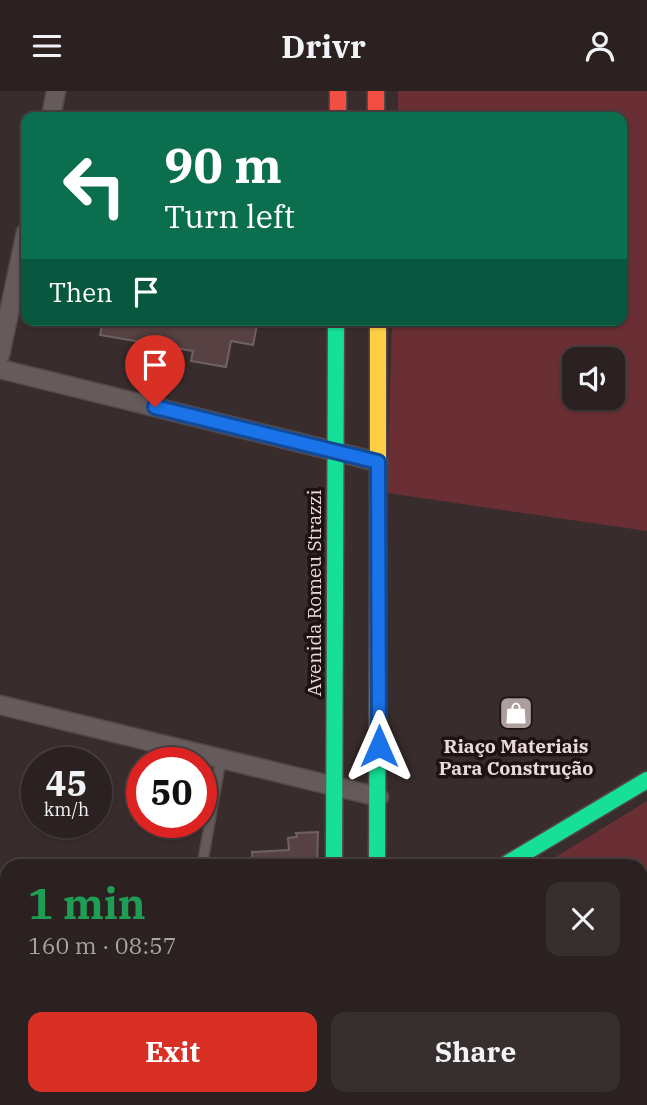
<!DOCTYPE html>
<meta charset="utf-8">
<style>
:root{--surface:#2b2121;--page:#372e2e;--text:#f1f3f6;--muted:#a6a3a5;--line:#473e3f;--accent:#d93025}
body{margin:0;font-family:"IBM Plex Serif",serif;background:var(--page);color:var(--text);height:100vh;display:flex;flex-direction:column;font-size:26px;white-space:nowrap}
*{box-sizing:border-box;margin:0}
p{font-size:23px;color:var(--muted)}
.icon{flex:none;width:38px;height:38px;fill:none;stroke:currentColor;stroke-width:2;stroke-linecap:round;stroke-linejoin:round}
.map{position:relative;flex:1;overflow:hidden}
.panel{position:absolute;left:0px;top:768px;width:648px;height:247px;display:flex;flex-direction:column;background:var(--surface);border-radius:21px 21px 0 0;box-shadow:0 2px 5px #0004,0 0 0 2px var(--line)}
.panel>*{flex:none}
.top-card{position:absolute;left:21px;top:21px;width:606px;height:214px;border-radius:14px;box-shadow:0 2px 5px #0004,0 0 0 2px var(--line);background:#0b6e4f;color:#fff;overflow:hidden}
.controls{position:absolute;left:562px;top:256px;display:grid;gap:14px}
.controls a{display:grid;place-items:center;width:63px;height:63px;border-radius:14px;background:var(--surface);box-shadow:0 2px 5px #0004,0 0 0 2px var(--line);font-size:35px}
.speed{position:absolute;left:21px;top:656px;display:flex;gap:14px;font-size:35px;font-weight:700;text-align:center}
.speed>*{display:grid;place-content:center;width:91px;height:91px;border-radius:50%;background:var(--surface);box-shadow:0 2px 5px #0004,0 0 0 2px var(--line);line-height:1}
.speed small{font-size:18px;font-weight:400}
.speed .limit{border:10px solid #d22;background:#fff;color:#111}
.pin{position:absolute;display:grid;place-items:center;width:60px;height:60px;color:#fff;margin:-72px -30px;border-radius:50% 50% 50% 0;rotate:-45deg;box-shadow:0 0 7px #0007}
.pin .icon{rotate:45deg}
.me{position:absolute;width:77px;margin:-38px;rotate:0deg;stroke-linejoin:round;filter:drop-shadow(0 0 5px #0008)}
.turn{display:flex;align-items:center;gap:24px;height:147px;padding:0 28px;font-size:32px}
.turn .icon{width:91px;height:91px;stroke-width:2.5}
.turn b{display:block;font-size:49px;line-height:60px}
.then{display:flex;align-items:center;height:66px;padding:0 28px;background:#0003;gap:14px;font-size:26px}
.round{display:grid;place-items:center;flex:none;width:74px;height:74px;border-radius:14px;background:var(--page)}
.summary{display:flex;align-items:center;justify-content:space-between;height:119px;padding:0 28px}
h1{font-size:42px;font-weight:700;line-height:52px;color:#1e9e55}
.cta{display:flex;gap:14px;margin-top:auto;padding:14px 28px}
.cta a{flex:1;height:80px;border-radius:14px;background:var(--accent);color:#fff;font-size:28px;font-weight:700;line-height:80px;text-align:center}
.cta a+a{background:var(--page);color:var(--text)}
header{display:flex;justify-content:space-between;align-items:center;height:91px;padding:0 28px;background:var(--surface);font-size:32px;font-weight:700}
.map>svg:first-child{display:block}
.green{fill:#6a2f34;fill-rule:evenodd}
.building{fill:#574142;stroke:#6e6262;stroke-width:2}
.lines{fill:none;stroke-linecap:round;stroke-linejoin:round}
.lane-casing{stroke:#544849;stroke-width:12}
.street-casing{stroke:#544849;stroke-width:21}
.fast-casing{stroke:#544849;stroke-width:19}
.slow-casing{stroke:#544849;stroke-width:19}
.jam-casing{stroke:#544849;stroke-width:19}
.lane{stroke:#665b5c;stroke-width:9}
.street{stroke:#665b5c;stroke-width:18}
.fast{stroke:#16e098;stroke-width:16}
.slow{stroke:#ffcf43;stroke-width:16}
.jam{stroke:#f24e42;stroke-width:16}
.route-casing{stroke:#114b97;stroke-width:18}
.route{stroke:#1a73e8;stroke-width:12}
.labels{text-anchor:middle;stroke-width:7;stroke-linejoin:round;paint-order:stroke}
.street-label{font-size:19px;fill:#ebdada;stroke:#1e1313}
.poi-label{font-size:19px;font-weight:bold;fill:#ebdada;stroke:#1e1313}
</style>
<header><svg class="icon" aria-label="menu" viewBox="0 0 24 24"><path d="M4 6h16M4 12h16M4 18h16"/></svg>Drivr<svg class="icon" aria-label="person" viewBox="0 0 24 24"><circle cx="12" cy="8" r="4"/><path d="M4 21q1-7 8-7t8 7"/></svg></header>
<div class="map">
<svg width="647" height="1014" viewBox="0 0 647 1014">
<rect width="100%" height="100%" fill="#392c2c"/>
<g class="green">
<path d="M398 0H647V440L387 402 392 229H621V26H398ZM574 268H612V306H574Z"/>
<path d="M647 710V804L641 808 640 775H541Z"/>
<path d="M156 1008H312L302 1014H147Z"/>
<path d="M387 1008H449L439 1014H377Z"/>
</g>
<g class="building">
<path d="M103 229H258L253 254 231 250 226 276 191 270 193 260 100 244Z"/>
<path d="M318 741 317 775H253L252 761 289 759 288 747 297 746 296 742Z"/>
</g>
<g class="lines">
<g class="lane-casing">
<path id="lane" d="M202 775 221 668"/>
</g>
<g class="street-casing">
<g id="street">
<path d="M51 26 56 0"/>
<path d="M0 264 26 141"/>
<path d="M0 278 378 371"/>
<path d="M0 614 379 706"/>
<path d="M0 967 7 969"/>
</g>
</g>
<g class="fast-casing">
<g id="fast">
<path d="M334 775 336 229"/>
<path d="M377 775 378 470"/>
<path d="M503 775 647 689"/>
<path d="M553 1014 565 1008"/>
</g>
</g>
<g class="slow-casing">
<g id="slow">
<path d="M378 470V229"/>
<path d="M640 838 647 834"/>
<path d="M640 976 647 974"/>
<path d="M105 1014 115 1008"/>
<path d="M353 1014 363 1008"/>
</g>
</g>
<g class="jam-casing">
<g id="jam">
<path d="M338 0V26"/>
<path d="M376 0V26"/>
<path d="M640 910 647 906"/>
<path d="M461 1014 472 1008"/>
</g>
</g>
<use href="#lane" class="lane"/>
<use href="#street" class="street"/>
<use href="#fast" class="fast"/>
<use href="#slow" class="slow"/>
<use href="#jam" class="jam"/>
</g>
<g class="lines">
<g class="route-casing">
<path id="route" d="M155 316 378 371 379 655"/>
</g>
<use href="#route" class="route"/>
</g>
<defs>
<g id="shop-square" transform="scale(1.75)"><rect x="-9" y="-9" width="18" height="18" rx="4" fill="#ad9d9d" stroke="#1e1313"/><path d="M-5-2.5h2.3a2.7 3.5 0 0 1 5.4 0H5L5.5 6h-11ZM-1.5-2.5h3a1.5 2.3 0 0 0-3 0Z" fill="#fff"/></g>
</defs>
<g fill-rule="evenodd">
<use href="#shop-square" x="516" y="622"/>
</g>
<g class="labels">
<g class="street-label">
<text transform="translate(314 502) rotate(-90)" y="7">Avenida Romeu Strazzi</text>
</g>
<g class="poi-label">
<text x="516" y="662">Riaço Materiais<tspan x="516" dy="22">Para Construção</tspan></text>
</g>
</g>
</svg>
<div class="controls">
<a><svg class="icon" aria-label="sound" viewBox="0 0 24 24"><path d="M4 9h4l5-4v14l-5-4H4zM17 9q2 3 0 6"/></svg></a>
</div>
<div class="speed"><div>45<small>km/h</small></div><div class="limit">50</div></div>
<div class="pin" style="left:155px;top:316px;background:#d93025"><svg class="icon" aria-label="arrive" viewBox="0 0 24 24"><path d="M6 21V4h12l-3 4 3 4H6"/></svg></div>
<svg class="me" style="left:379px;top:655px" viewBox="-20 -20 40 40"><path d="M0-17L14 15 0 8-14 15z" fill="#1a73e8" stroke="#fff" stroke-width="4"/></svg>
<div class="top-card">
<div class="turn"><svg class="icon" aria-label="left" viewBox="0 0 24 24"><path d="M17 20v-9H6M10 6l-5 5 5 5"/></svg><div><b>90 m</b>Turn left</div></div>
<div class="then">Then<svg class="icon" aria-label="arrive" viewBox="0 0 24 24"><path d="M6 21V4h12l-3 4 3 4H6"/></svg></div>
</div>
<section class="panel">
<div class="summary"><div><h1>1 min</h1><p>160 m · 08:57</p></div><a class="round"><svg class="icon" aria-label="close" viewBox="0 0 24 24"><path d="M6 6l12 12M18 6L6 18"/></svg></a></div>
<div class="cta"><a>Exit</a><a>Share</a></div>
</section>
</div>
